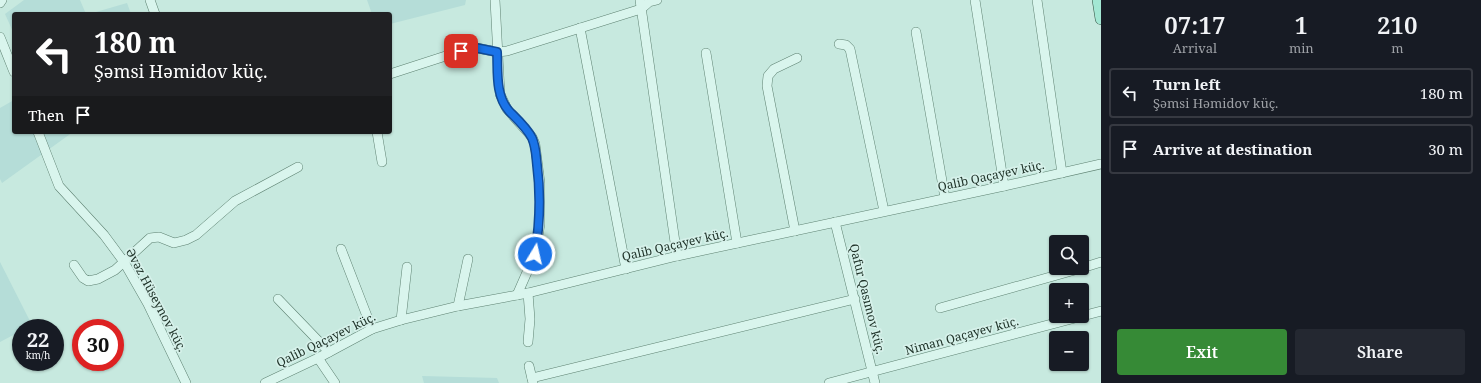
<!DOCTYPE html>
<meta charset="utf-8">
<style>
:root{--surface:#171b24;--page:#242831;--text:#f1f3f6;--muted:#9ea1a6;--line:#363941;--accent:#368a36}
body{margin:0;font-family:"Noto Serif",serif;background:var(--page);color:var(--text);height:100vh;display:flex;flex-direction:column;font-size:15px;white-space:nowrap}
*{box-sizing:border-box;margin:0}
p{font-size:13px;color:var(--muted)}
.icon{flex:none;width:22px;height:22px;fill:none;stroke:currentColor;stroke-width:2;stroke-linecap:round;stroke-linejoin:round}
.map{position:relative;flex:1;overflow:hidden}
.details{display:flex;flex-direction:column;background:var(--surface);width:380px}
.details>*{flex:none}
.top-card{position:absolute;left:12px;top:12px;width:380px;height:122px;border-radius:4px;box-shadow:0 1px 3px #0004;background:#202124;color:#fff;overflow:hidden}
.controls{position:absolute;left:1049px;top:235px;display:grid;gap:8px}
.controls a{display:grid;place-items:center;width:40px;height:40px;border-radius:4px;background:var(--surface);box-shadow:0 1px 3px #0004;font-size:20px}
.speed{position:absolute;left:12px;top:319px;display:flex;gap:8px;font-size:20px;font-weight:700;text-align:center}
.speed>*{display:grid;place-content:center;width:52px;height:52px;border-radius:50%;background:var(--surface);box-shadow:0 1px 3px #0004;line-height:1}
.speed small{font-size:10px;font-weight:400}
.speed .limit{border:6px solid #d22;background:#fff;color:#111}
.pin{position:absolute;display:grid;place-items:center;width:34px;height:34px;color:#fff;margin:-17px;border-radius:8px;box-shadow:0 2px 6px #0006}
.me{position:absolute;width:44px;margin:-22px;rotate:9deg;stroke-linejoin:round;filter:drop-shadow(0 0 3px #0008)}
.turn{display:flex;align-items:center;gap:14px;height:84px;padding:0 16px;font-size:18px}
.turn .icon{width:52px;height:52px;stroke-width:2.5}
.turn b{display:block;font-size:28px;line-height:34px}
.then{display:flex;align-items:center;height:38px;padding:0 16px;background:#0003;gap:8px;font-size:15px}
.eta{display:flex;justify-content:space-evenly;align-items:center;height:68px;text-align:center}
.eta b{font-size:24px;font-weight:600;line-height:28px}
.cta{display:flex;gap:8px;margin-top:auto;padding:8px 16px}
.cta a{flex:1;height:46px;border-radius:4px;background:var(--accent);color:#fff;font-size:16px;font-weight:600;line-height:46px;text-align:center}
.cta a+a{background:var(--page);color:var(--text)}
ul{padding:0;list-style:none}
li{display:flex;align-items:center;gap:12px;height:50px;margin:0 8px 6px;padding:0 8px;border:2px solid var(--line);border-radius:4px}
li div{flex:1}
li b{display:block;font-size:15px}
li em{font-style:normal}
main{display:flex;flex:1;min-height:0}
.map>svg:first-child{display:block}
.farmland{fill:#b5ddd8}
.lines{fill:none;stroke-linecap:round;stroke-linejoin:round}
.minor-casing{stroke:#5e8272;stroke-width:10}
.major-casing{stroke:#325141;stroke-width:12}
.minor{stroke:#d9f5ed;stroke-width:9}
.major{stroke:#a3e7d3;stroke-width:11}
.route-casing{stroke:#114b97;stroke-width:10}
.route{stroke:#1a73e8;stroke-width:7}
.labels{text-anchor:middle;stroke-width:3.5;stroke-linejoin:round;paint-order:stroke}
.street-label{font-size:12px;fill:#20342a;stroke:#d6f1ea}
</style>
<main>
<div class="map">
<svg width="1101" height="383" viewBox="0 0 1101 383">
<rect width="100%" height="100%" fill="#c7e9df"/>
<g class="farmland">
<path d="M24 0H80L86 14H14V34L5 14Z"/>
<path d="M367 0H466L465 5 390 24V14H372Z"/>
<path d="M127 3 131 14H89Z"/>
<path d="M14 100V132H73L2 183 0 179V108Z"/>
<path d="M0 262 32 325 26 328H21V331L0 342Z"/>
<path d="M422 376 497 378 499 383H424Z"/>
</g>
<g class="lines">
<g class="minor-casing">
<g id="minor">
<path d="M150 0 155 14"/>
<path d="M495 0 500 94 507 109 532 137 535 144 540 183V224L535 254 517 295"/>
<path d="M640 0 677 256"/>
<path d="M975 0 1004 186"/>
<path d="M1037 0 1062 173"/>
<path d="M0 3 2 0"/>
<path d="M580 28 626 269"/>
<path d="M916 32 945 198"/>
<path d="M0 37 14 72"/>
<path d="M839 44 846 45 850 49 884 211"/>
<path d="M706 53 737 243"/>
<path d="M390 74 461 51 477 48 497 52 507 51 641 9 649 2 657 0"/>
<path d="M38 132 59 186 104 235 124 262 148 304 186 383"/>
<path d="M377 132 382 162"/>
<path d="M835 222 875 383"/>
<path d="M795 231 767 86 768 76 774 69 797 58"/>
<path d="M341 249 372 329"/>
<path d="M74 265 83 278 88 281 98 279 115 270 150 238 159 237 174 243 186 240 196 235 235 201 298 167"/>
<path d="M1082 268 1101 262"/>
<path d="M278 299 329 352"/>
<path d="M458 306 468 259"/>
<path d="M940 308 1082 268"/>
<path d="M401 320 407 267"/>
<path d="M528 342 530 319 528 293"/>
<path d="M318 358 335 383"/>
<path d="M529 366 533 383"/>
<path d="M532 378 855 299"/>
<path d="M265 383 318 358 372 329 401 320 458 306 528 293 677 256 1004 186 1101 164"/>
<path d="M829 383 1101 311"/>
</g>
</g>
<g class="major-casing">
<path id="major" d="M1098 0 1101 19"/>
</g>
<use href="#minor" class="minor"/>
<use href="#major" class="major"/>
</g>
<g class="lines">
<g class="route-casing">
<path id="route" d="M461 51 477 48 497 52C498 71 495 95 509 111 517 119 527 128 532 138 536 147 536 156 537 165 541 196 540 223 535 254"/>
</g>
<use href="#route" class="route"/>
</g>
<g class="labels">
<g class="street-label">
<text transform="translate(991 176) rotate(-12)" y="4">Qalib Qaçayev küç.</text>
<text transform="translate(675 245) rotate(-13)" y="4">Qalib Qaçayev küç.</text>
<text transform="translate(867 299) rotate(76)" y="4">Qafur Qasımov küç.</text>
<text transform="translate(156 300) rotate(62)" y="4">Əvəz Hüseynov küç.</text>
<text transform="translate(962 336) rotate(-15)" y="4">Niman Qaçayev küç.</text>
<text transform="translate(326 340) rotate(-26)" y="4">Qalib Qaçayev küç.</text>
</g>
</g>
</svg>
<div class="controls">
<a><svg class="icon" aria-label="search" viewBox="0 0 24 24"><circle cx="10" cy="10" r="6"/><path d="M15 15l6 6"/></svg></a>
<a>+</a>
<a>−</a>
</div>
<div class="speed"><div>22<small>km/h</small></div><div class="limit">30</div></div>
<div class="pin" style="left:461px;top:51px;background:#d93025"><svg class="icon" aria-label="arrive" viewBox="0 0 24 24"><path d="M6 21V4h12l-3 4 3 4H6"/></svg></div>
<svg class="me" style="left:535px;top:254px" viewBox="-20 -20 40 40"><circle r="17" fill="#1a73e8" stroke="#fff" stroke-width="3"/><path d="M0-11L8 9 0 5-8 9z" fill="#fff"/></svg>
<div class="top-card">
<div class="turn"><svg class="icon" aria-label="left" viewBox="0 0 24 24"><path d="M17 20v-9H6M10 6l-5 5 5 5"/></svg><div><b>180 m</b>Şəmsi Həmidov küç.</div></div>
<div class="then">Then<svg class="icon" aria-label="arrive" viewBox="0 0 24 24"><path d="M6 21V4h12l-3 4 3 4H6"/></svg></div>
</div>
</div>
<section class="details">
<div class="eta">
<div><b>07:17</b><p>Arrival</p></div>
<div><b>1</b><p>min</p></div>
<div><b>210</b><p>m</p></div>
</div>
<ul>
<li><svg class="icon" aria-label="left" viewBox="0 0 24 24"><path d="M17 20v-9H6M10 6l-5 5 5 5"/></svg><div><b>Turn left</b><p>Şəmsi Həmidov küç.</p></div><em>180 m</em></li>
<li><svg class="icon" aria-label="arrive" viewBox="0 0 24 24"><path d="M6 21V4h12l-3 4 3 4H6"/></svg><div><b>Arrive at destination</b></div><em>30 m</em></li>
</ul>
<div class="cta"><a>Exit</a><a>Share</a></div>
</section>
</main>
